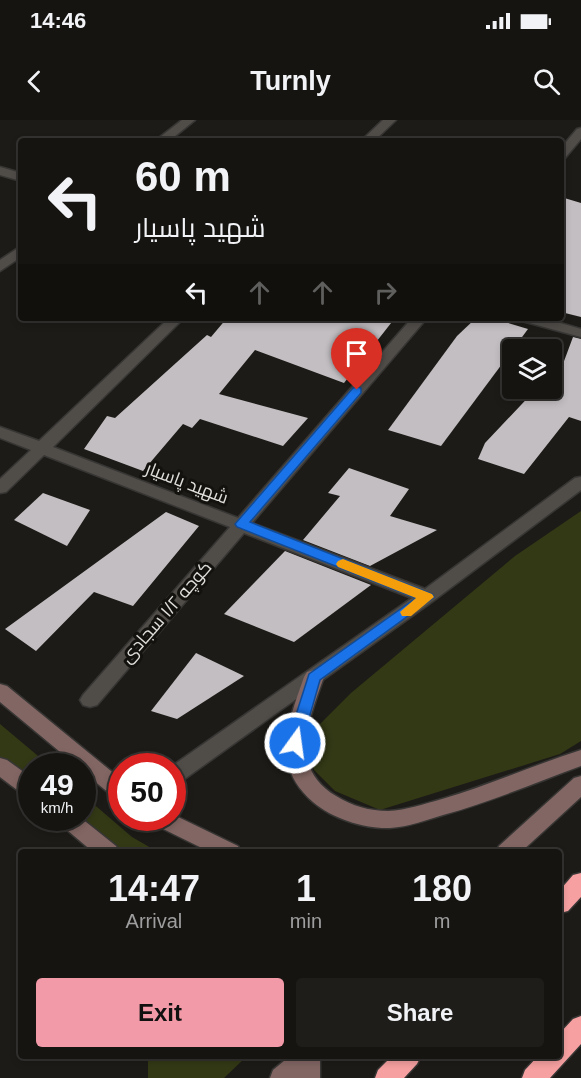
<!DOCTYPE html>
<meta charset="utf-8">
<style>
:root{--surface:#161411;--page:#1f1d1a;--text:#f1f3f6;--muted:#9e9e9f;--line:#353331;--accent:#f39aa9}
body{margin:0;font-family:Arial,Cairo,sans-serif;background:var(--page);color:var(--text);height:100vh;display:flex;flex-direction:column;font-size:22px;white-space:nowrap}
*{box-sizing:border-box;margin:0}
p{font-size:20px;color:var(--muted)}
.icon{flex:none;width:33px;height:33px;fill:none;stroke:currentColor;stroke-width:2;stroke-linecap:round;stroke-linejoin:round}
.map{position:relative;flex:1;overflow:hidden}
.details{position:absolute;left:18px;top:729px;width:544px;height:210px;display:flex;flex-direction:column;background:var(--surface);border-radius:6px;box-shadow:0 3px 9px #0003,0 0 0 2px var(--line)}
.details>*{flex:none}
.guide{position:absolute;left:18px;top:18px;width:546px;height:183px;border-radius:6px;box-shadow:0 3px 9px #0003,0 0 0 2px var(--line);background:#161411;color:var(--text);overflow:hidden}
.buttons{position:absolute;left:502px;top:219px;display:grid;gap:12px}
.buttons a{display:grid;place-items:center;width:60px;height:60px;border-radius:6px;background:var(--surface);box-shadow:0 3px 9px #0003,0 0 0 2px var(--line);font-size:30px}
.speed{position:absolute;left:18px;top:633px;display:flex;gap:12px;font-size:30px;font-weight:700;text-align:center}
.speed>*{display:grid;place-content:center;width:78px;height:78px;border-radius:50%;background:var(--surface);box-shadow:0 3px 9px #0003,0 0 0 2px var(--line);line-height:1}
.speed small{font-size:15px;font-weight:400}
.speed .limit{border:9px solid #d22;background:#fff;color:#111}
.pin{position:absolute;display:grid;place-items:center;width:51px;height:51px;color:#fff;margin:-62px -26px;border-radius:50% 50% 50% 0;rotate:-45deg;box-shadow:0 0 6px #0007}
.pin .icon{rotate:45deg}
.me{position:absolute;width:66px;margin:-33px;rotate:14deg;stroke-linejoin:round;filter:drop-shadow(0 0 4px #0008)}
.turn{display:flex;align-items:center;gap:21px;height:126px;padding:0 18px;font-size:27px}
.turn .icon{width:78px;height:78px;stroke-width:2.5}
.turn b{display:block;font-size:42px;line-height:51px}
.lanes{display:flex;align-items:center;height:57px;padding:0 18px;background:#0003;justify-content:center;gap:30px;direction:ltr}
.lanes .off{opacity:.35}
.eta{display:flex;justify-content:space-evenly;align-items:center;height:102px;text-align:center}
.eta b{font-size:36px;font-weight:700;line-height:42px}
.cta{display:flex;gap:12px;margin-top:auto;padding:12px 18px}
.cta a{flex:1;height:69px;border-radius:6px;background:var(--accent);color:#111;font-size:24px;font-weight:700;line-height:69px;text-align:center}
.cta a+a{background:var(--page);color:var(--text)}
.status{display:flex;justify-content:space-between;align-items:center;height:42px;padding:0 30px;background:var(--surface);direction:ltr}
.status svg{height:16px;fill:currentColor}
header{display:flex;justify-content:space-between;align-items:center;height:78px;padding:0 18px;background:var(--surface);font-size:27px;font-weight:700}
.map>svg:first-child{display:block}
.green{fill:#333915}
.building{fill:#c2bec2}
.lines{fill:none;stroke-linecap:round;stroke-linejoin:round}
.street-casing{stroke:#373634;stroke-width:3}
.secondary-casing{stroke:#373634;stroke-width:3}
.highway-casing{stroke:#373634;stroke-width:3}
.street{fill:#504d49;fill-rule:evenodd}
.secondary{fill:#826663;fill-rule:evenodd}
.highway{fill:#f6a0a1;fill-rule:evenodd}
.route{fill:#1a73e8;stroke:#114b97;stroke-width:1.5}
.slow{fill:#f59e0b}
.labels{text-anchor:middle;stroke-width:6;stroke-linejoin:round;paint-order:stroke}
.street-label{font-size:18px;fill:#e0dfdc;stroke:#14120e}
</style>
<div class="status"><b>14:46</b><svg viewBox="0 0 49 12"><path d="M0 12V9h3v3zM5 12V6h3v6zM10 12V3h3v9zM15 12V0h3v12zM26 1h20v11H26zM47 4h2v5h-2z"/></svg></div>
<header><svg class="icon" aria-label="back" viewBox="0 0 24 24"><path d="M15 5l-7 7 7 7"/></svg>Turnly<svg class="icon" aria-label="search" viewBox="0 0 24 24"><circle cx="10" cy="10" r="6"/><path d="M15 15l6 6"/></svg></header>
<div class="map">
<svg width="581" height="958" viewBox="0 0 581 958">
<rect width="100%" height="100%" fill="#1d1b17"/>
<g class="green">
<path d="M581 391V621L560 634 380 690 335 671 314 650 311 613 351 573 515 436Z"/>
<path d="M0 604 50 646H32L31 668 0 641Z"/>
<path d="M83 675 132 717 158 732H104L64 698H82Z"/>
<path d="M148 936H247L224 958H148Z"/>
</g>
<g class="building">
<path d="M561 77 581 83V197L561 192Z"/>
<path d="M227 198H395L344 263 255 230 219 274 308 298 283 326 200 299 192 308 183 304 143 351 84 329 107 296 115 298 207 215 211 217Z"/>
<path d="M476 198H492L528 209 441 326 388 310 457 216Z"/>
<path d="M573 217 581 219V301L569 297 524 354 478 339 485 323 537 268H554Z"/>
<path d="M349 348 409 369 390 396 437 410 370 446 303 420 340 376 328 373Z"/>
<path d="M43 373 90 390 67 426 14 400Z"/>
<path d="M166 392 199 406 133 486 94 472 36 531 5 509Z"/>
<path d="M285 431 371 465 294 522 224 494Z"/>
<path d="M196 533 244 556 177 599 151 591Z"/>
</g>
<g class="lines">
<g class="street-casing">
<g id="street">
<path d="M182 0H195L169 21H155Z"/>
<path d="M383 0H396L374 21H361Z"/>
<path d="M581 8V19L565 38 561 39V28L577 9Z"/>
<path d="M0 47 21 53V61L0 55Z"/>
<path d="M21 126V137L0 151V140Z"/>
<path d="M169 198H184L53 327 238 398 412 198H427L252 403 425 469 575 358 581 357V370L433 481 179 663 172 665V646L412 478 244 413 97 585 90 587 83 585 80 580 83 575 230 407 44 335 6 372 0 373V359L31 330 0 318V307L39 321Z"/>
<path d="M520 198H543L581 209V217L522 201Z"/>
</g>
</g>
<g class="secondary-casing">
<g id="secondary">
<path d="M314 550 321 552 324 557C309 599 288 648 336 676 352 686 370 691 388 691 407 690 424 684 442 679 489 665 534 645 581 630V646C535 663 490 682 443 695 426 700 409 707 390 708 365 709 333 699 313 682 270 645 288 603 304 557L307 552Z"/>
<path d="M0 564 7 566 122 660V680L115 678 82 651V646H77L0 582Z"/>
<path d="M0 638 7 640 32 658V678L25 676 0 657Z"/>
<path d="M581 656V677L521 732H496L499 726 574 658Z"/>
<path d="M172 694 238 726 241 732H210L153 704 150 698H172Z"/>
<path d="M57 698H81L116 726 119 732H93L60 704Z"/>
<path d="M290 936H320V958H270L273 950Z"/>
</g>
</g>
<g class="highway-casing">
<g id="highway">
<path d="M581 753V777L568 791 560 793V770L573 755Z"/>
<path d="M581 896V924L550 958H522L525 950 538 936H560V913L573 899Z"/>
<path d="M392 936H421L417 944 404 958H375L378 950Z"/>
</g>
</g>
<use href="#street" class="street"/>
<use href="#secondary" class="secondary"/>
<use href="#highway" class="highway"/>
</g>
<path class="route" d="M357 267 361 268V273L250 402 432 474 434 477 320 560 302 623 300 627H289L287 623 309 554 416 478 237 407 235 404 353 268Z"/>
<path class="slow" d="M343 439 432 474 434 477 411 496H402L400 492 416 478 338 447 336 444 338 441Z"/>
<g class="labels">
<g class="street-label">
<text transform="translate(187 363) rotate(21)" y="6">شهید پاسیار</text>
<text transform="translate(166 492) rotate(-49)" y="6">کوچه ۱/۲ سجادی</text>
</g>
</g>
</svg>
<div class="buttons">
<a><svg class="icon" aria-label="layers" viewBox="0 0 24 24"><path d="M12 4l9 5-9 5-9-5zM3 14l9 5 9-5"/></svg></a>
</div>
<div class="speed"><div>49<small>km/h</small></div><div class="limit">50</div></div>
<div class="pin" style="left:357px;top:270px;background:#d93025"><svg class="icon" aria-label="arrive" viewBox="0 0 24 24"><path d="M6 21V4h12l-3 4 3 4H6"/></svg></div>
<svg class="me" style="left:295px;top:623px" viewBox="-20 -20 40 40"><circle r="17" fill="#1a73e8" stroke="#fff" stroke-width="3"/><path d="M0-11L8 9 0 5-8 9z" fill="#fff"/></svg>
<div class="guide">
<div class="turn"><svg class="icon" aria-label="left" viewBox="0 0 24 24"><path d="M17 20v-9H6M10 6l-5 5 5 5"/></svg><div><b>60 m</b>شهید پاسیار</div></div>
<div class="lanes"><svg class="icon" aria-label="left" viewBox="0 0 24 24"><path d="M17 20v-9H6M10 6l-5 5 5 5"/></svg><svg class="icon off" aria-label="ahead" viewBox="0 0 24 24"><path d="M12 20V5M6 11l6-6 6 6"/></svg><svg class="icon off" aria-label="ahead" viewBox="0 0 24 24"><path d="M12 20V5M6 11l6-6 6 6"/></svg><svg class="icon off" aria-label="right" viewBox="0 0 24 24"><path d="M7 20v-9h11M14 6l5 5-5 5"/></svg></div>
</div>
<section class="details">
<div class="eta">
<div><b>14:47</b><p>Arrival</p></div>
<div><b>1</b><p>min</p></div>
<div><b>180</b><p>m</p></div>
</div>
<div class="cta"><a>Exit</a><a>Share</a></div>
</section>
</div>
